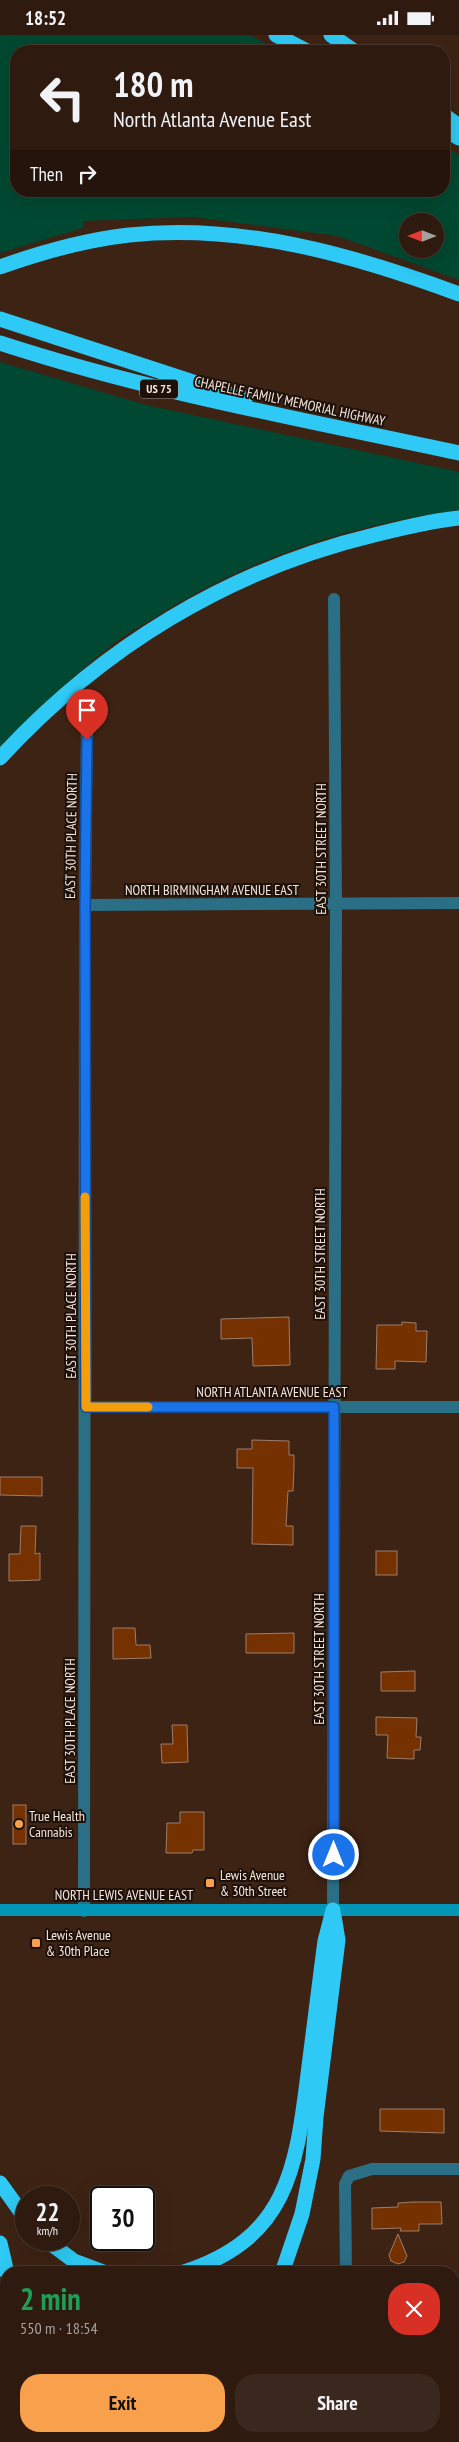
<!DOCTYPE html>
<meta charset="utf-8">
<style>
:root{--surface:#2e1a0f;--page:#3a271d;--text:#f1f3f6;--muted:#a7a19e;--line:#49382f;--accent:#f8a04b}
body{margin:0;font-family:"PT Sans Narrow",sans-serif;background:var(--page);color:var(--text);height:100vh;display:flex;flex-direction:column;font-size:19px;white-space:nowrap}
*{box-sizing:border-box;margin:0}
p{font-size:16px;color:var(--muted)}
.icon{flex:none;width:28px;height:28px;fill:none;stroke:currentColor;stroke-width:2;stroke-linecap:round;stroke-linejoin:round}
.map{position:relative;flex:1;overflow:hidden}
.side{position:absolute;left:0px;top:2231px;width:460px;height:176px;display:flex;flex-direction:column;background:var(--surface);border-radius:20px 20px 0 0;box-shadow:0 5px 20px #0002,0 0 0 1px var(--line)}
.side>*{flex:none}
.hud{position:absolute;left:10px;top:10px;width:440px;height:152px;border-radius:20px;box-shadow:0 5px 20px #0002,0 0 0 1px var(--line);background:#2e1a0f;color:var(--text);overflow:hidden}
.needle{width:32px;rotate:270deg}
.buttons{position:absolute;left:399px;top:178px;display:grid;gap:10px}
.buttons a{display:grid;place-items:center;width:45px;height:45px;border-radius:50%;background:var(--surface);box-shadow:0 5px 20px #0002,0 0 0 1px var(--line);font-size:25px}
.speed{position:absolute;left:15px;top:2151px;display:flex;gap:10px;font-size:25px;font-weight:700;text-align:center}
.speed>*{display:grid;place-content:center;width:65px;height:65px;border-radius:50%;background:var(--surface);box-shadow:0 5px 20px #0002,0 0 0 1px var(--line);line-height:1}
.speed small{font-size:12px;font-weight:400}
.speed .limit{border:2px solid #111;border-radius:8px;background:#fff;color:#111}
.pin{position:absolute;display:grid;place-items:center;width:42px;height:42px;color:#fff;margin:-51px -21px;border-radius:50% 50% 50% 0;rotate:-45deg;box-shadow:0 0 5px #0007}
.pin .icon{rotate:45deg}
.me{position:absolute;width:55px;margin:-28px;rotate:0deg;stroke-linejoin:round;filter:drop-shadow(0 0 4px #0008)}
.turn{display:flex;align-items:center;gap:18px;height:105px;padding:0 20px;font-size:22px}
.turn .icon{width:65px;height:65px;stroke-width:2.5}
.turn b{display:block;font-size:35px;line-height:42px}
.then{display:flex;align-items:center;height:48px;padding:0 20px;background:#0003;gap:10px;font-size:19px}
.round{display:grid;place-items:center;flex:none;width:52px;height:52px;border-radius:20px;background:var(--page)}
.headline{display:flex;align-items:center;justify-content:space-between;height:85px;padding:0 20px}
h1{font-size:30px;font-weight:600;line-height:38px;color:#1e9e55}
.cta{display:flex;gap:10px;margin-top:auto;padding:10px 20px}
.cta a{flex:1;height:58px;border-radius:20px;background:var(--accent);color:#111;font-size:20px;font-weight:600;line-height:58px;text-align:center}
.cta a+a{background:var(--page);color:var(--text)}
.status{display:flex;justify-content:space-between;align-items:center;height:35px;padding:0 25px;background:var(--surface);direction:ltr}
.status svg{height:14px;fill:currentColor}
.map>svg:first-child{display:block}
.green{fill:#004831;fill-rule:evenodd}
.building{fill:#753200;stroke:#9d7d6c}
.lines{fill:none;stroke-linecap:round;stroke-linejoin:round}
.street{stroke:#2a6f85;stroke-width:12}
.secondary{stroke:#0195b8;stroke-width:12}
.highway{stroke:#2ec9f4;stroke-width:15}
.route-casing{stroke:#114b97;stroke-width:12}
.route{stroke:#1a73e8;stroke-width:9}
.slow{stroke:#f59e0b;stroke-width:9}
.poi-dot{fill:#f8a04b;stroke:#1c100a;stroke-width:2}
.labels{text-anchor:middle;stroke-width:4;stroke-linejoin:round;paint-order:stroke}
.shield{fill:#1c100a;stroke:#b6a69e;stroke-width:1}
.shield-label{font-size:12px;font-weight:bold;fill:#f8e6dd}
.street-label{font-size:14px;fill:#f8e6dd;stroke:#1c100a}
.poi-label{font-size:14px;fill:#f8e6dd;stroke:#1c100a;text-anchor:start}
</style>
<div class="status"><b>18:52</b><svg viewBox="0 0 49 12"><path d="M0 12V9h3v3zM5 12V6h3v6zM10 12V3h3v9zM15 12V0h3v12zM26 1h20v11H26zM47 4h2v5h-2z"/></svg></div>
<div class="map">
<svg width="459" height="2407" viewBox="0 0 459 2407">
<rect width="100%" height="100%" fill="#3d2314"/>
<g class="green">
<path d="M0 0H249L280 16H16V156H444V110L459 120V245L337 201 193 182 83 186V193L0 218ZM408 186H435V214H408Z"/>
<path d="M0 327 146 370 459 437V475C349 490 248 523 154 583 141 591 126 599 113 609 73 641 36 675 0 711Z"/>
</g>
<g class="building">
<path d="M289 1282 290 1330 253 1331 252 1303 221 1304V1284Z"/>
<path d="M402 1287 416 1288V1296H427L426 1327 395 1326V1334H376L377 1290H402Z"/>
<path d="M252 1405 289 1406V1420H294V1433L293 1456H288L286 1491H293V1510L252 1509 253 1433H237V1414H252Z"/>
<path d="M0 1442H42V1461L0 1460Z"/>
<path d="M21 1491H36L35 1519 40 1518V1545L9 1546V1519H20Z"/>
<rect x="376" y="1516" width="21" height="24"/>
<path d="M113 1593H135L136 1610H150L151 1623 113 1624Z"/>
<path d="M294 1598V1618H246V1599Z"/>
<path d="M415 1636V1656H381V1637Z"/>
<path d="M376 1682 417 1683 416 1702H421L420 1715H414V1724L387 1723 388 1700H376Z"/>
<path d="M172 1690H187L188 1727 162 1728 161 1709H173Z"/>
<rect x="13" y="1770" width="13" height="39"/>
<path d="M180 1777H204V1815H193L192 1818H166L167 1788H180Z"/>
<path d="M380 2074H444V2098L380 2096Z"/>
<path d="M413 2167H441L442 2189H419V2196H400L401 2193 372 2194V2173L398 2172V2168Z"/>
<path d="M398 2199 407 2221 404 2227 398 2229 391 2226 389 2220Z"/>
</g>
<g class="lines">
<g class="street">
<path d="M85 870 459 868"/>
<path d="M86 1372H459"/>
<path d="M333 1875 336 870 334 564"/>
<path d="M84 1876 85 870 87 687"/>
<path d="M346 2238 345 2149 349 2141 372 2134H459"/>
</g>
<path class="secondary" d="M0 1875H459"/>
<g class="highway">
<path d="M276 0 307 16"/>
<path d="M331 0 354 16"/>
<path d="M444 80 459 91"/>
<path d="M444 94 459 103"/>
<path d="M0 232C42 217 85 205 129 200 242 188 354 220 459 259"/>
<path d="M0 284 245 364"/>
<path d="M0 308C150 357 305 385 459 418"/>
<path d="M0 723C101 613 228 535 374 500 402 493 430 486 459 483"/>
<path d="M0 2148 26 2184"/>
<path d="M46 2205 74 2226 106 2238"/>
<path d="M0 2208 7 2238"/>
<path d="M181 2238C287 2205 296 2135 308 2039 314 1994 319 1950 325 1906L333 1875"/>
<path d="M282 2238 302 2179 313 2124 316 2082 338 1905 334 1881"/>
<path d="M45 2401 47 2407"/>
<path d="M219 2407 221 2401"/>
</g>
</g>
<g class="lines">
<g class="route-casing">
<path id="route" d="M87 705 85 870 86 1372H334V1820"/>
</g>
<use href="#route" class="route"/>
<path class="slow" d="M85 1162 86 1372H148"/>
</g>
<g class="poi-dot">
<circle cx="19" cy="1789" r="5"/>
<rect x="205" y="1843" width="10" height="10" rx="2.5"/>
<rect x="31" y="1903" width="10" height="10" rx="2.5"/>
</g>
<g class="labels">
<rect class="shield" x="140" y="344.5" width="38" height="19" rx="4"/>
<g class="shield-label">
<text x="159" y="358">US 75</text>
</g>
<g class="street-label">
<text transform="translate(290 366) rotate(12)" y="5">CHAPELLE FAMILY MEMORIAL HIGHWAY</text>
<text transform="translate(71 801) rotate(-89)" y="5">EAST 30TH PLACE NORTH</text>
<text transform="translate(321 814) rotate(-90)" y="5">EAST 30TH STREET NORTH</text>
<text x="212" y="860">NORTH BIRMINGHAM AVENUE EAST</text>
<text transform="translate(320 1219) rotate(-90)" y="5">EAST 30TH STREET NORTH</text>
<text transform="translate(71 1281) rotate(-90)" y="5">EAST 30TH PLACE NORTH</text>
<text x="272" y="1362">NORTH ATLANTA AVENUE EAST</text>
<text transform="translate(319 1624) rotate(-90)" y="5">EAST 30TH STREET NORTH</text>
<text transform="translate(70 1686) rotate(-90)" y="5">EAST 30TH PLACE NORTH</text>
<text x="124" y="1865">NORTH LEWIS AVENUE EAST</text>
</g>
<g class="poi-label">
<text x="29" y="1786">True Health<tspan x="29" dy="16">Cannabis</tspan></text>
<text x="220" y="1845">Lewis Avenue<tspan x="220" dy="16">&amp; 30th Street</tspan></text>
<text x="46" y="1905">Lewis Avenue<tspan x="46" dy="16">&amp; 30th Place</tspan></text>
</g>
</g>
</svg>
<div class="buttons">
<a><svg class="needle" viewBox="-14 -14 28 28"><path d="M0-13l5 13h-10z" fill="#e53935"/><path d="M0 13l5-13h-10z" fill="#a7a19e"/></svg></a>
</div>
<div class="speed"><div>22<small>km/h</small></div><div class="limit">30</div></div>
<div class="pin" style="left:87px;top:705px;background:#d93025"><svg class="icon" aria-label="arrive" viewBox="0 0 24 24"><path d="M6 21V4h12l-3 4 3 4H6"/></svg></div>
<svg class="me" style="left:334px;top:1820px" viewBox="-20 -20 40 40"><circle r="17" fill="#1a73e8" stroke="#fff" stroke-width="3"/><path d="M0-11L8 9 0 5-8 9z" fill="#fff"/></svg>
<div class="hud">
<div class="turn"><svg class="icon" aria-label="left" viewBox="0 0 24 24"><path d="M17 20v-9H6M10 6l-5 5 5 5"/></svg><div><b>180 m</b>North Atlanta Avenue East</div></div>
<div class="then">Then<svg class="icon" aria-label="right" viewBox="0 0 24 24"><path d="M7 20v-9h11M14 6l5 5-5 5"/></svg></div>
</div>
<section class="side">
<div class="headline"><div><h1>2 min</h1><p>550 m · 18:54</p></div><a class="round" style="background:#d93025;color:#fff"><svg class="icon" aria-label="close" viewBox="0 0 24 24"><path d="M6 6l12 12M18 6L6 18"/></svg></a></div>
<div class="cta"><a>Exit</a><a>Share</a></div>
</section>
</div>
